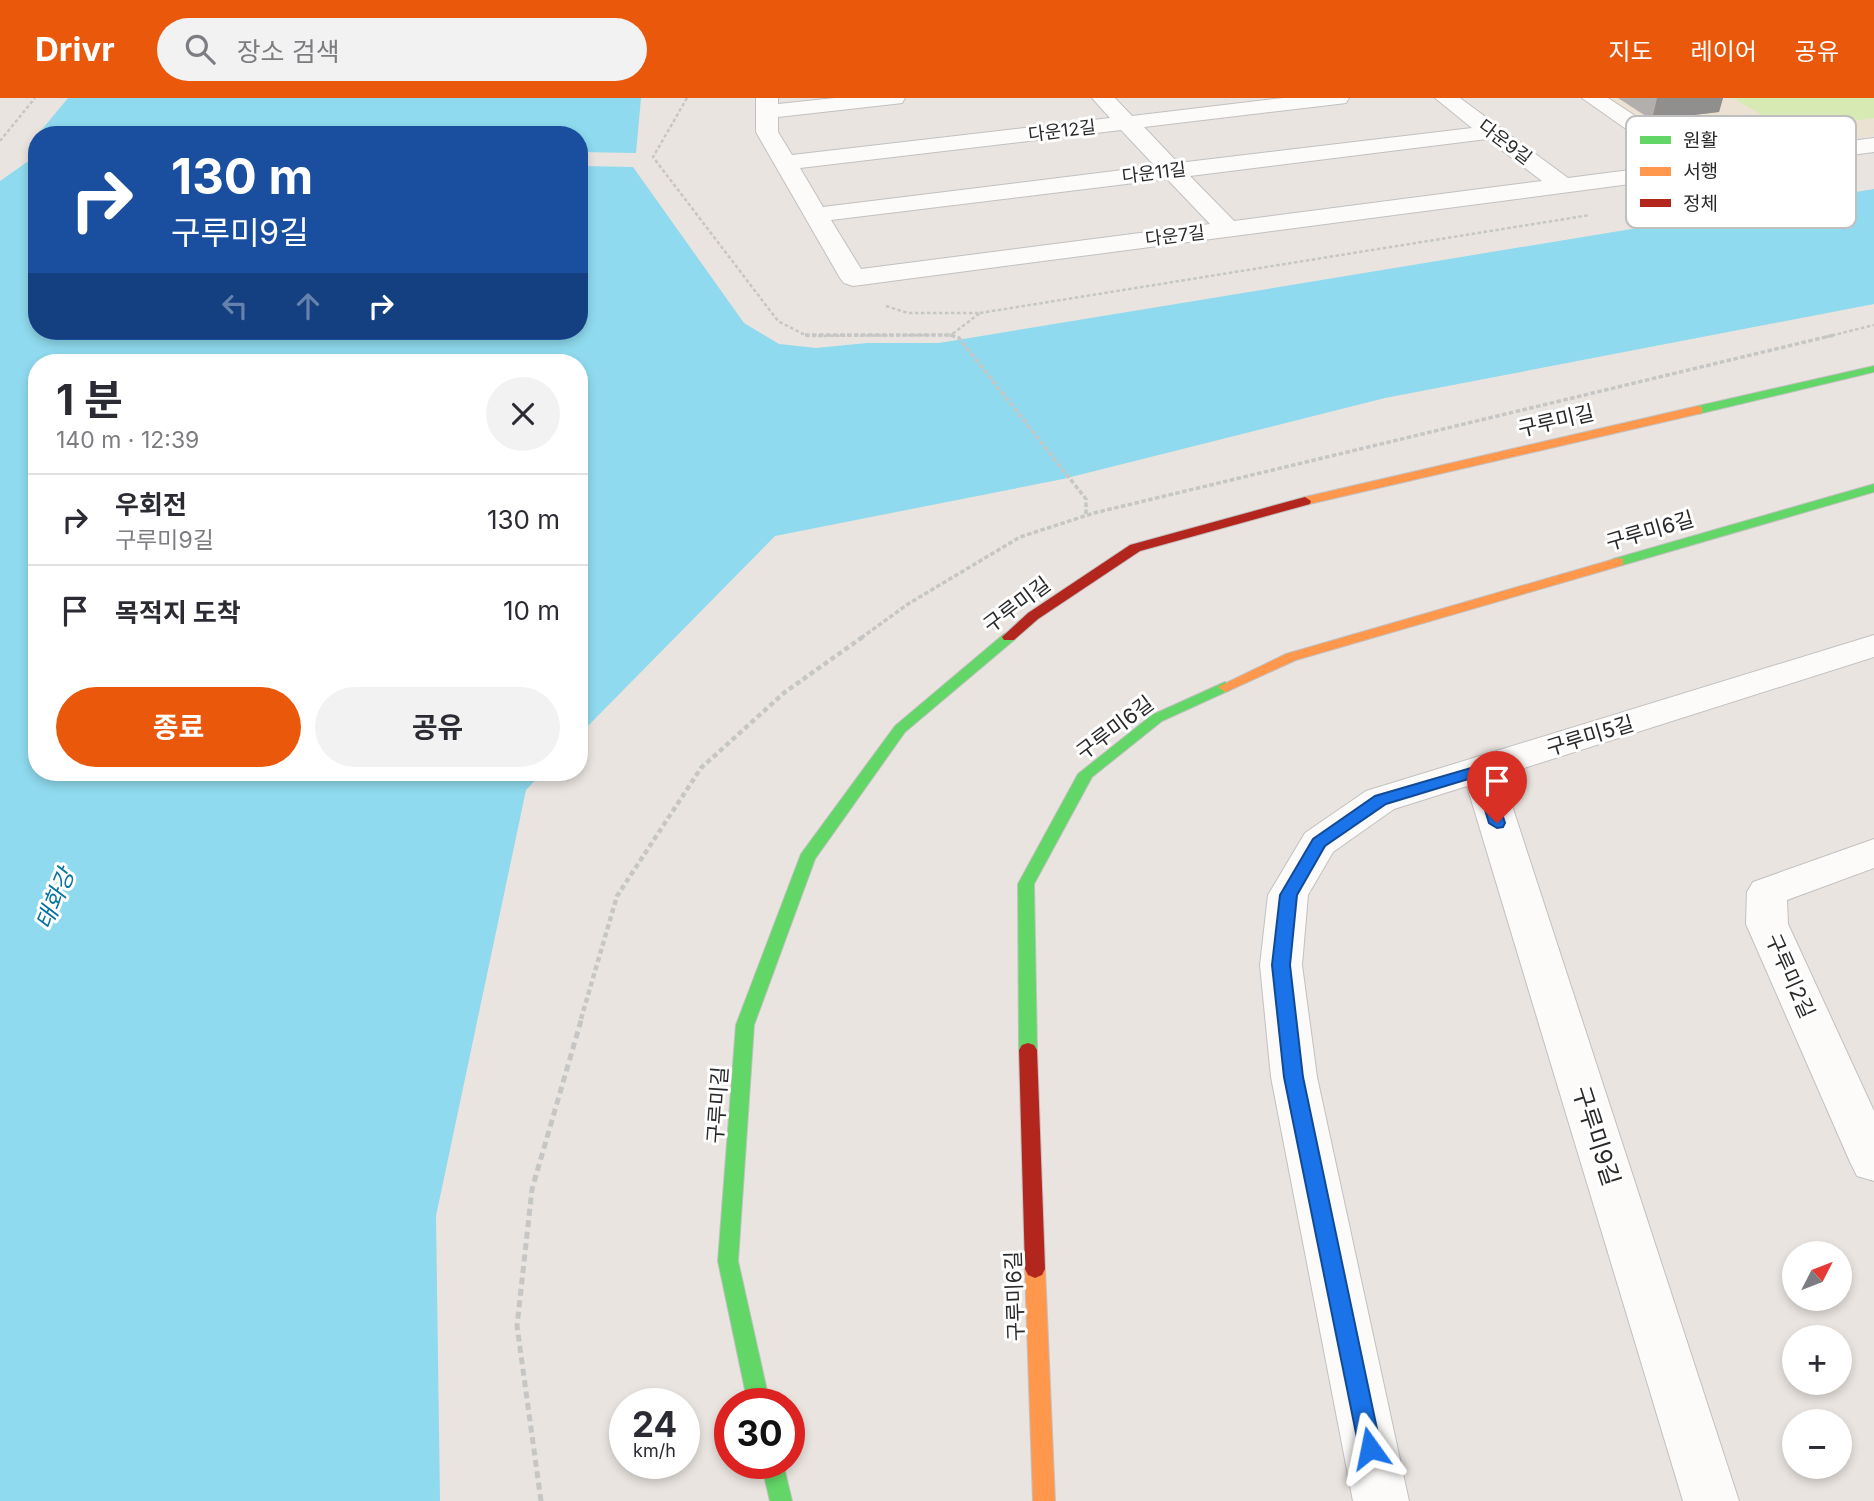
<!DOCTYPE html>
<html lang="ko">
<meta charset="utf-8">
<style>
:root{--surface:#fff;--page:#f2f2f3;--text:#2b2b33;--muted:#7c7c81;--line:#e1e1e2;--accent:#ea580c}
body{margin:0;font-family:Inter,"Noto Sans KR",sans-serif;background:var(--page);color:var(--text);height:100vh;display:flex;flex-direction:column;font-size:26px;white-space:nowrap}
*{box-sizing:border-box;margin:0}
p{font-size:23px;color:var(--muted)}
.icon{flex:none;width:38px;height:38px;fill:none;stroke:currentColor;stroke-width:2;stroke-linecap:round;stroke-linejoin:round}
.map{position:relative;flex:1;overflow:hidden}
.sheet{position:absolute;left:28px;top:256px;width:560px;height:427px;display:flex;flex-direction:column;background:var(--surface);border-radius:28px;box-shadow:0 4px 10px #0003}
.sheet>*{flex:none}
.guide{position:absolute;left:28px;top:28px;width:560px;height:214px;border-radius:28px;box-shadow:0 4px 10px #0003;background:#1a4fa0;color:#fff;overflow:hidden}
.needle{width:46px;rotate:48deg}
.controls{position:absolute;left:1782px;top:1143px;display:grid;gap:14px}
.controls a{display:grid;place-items:center;width:70px;height:70px;border-radius:50%;background:var(--surface);box-shadow:0 4px 10px #0003;font-size:35px}
.speed{position:absolute;left:609px;top:1290px;display:flex;gap:14px;font-size:35px;font-weight:700;text-align:center}
.speed>*{display:grid;place-content:center;width:91px;height:91px;border-radius:50%;background:var(--surface);box-shadow:0 4px 10px #0003;line-height:1}
.speed small{font-size:18px;font-weight:400}
.speed .limit{border:10px solid #d22;background:#fff;color:#111}
.pin{position:absolute;display:grid;place-items:center;width:60px;height:60px;color:#fff;margin:-72px -30px;border-radius:50% 50% 50% 0;rotate:-45deg;box-shadow:0 0 7px #0007}
.pin .icon{rotate:45deg}
.me{position:absolute;width:77px;margin:-38px;rotate:348deg;stroke-linejoin:round;filter:drop-shadow(0 0 5px #0008)}
.turn{display:flex;align-items:center;gap:24px;height:147px;padding:0 28px;font-size:32px}
.turn .icon{width:91px;height:91px;stroke-width:2.5}
.turn b{display:block;font-size:49px;line-height:60px}
.lanes{display:flex;align-items:center;height:66px;padding:0 28px;background:#0003;justify-content:center;gap:35px;direction:ltr}
.lanes .off{opacity:.35}
.round{display:grid;place-items:center;flex:none;width:74px;height:74px;border-radius:37px;background:var(--page)}
.overview{display:flex;align-items:center;justify-content:space-between;height:119px;padding:0 28px}
h1{font-size:42px;font-weight:700;line-height:52px}
.primary-button{display:flex;gap:14px;margin-top:auto;padding:14px 28px}
.primary-button a{flex:1;height:80px;border-radius:42px;background:var(--accent);color:#fff;font-size:28px;font-weight:700;line-height:80px;text-align:center}
.primary-button a+a{background:var(--page);color:var(--text)}
ul{padding:0;list-style:none}
li{display:flex;align-items:center;gap:21px;height:91px;padding:0 28px;border-top:2px solid var(--line)}
li div{flex:1}
li b{display:block;font-size:26px}
li em{font-style:normal}
header{display:flex;align-items:center;gap:42px;box-sizing:border-box;height:98px;padding:0 35px;background:var(--accent);color:#fff}
header strong{font-size:33px}
nav{display:flex;gap:38px;margin-inline-start:auto;font-size:24px}
.search{width:490px;height:63px;background:var(--page);display:flex;align-items:center;gap:18px;box-sizing:border-box;padding:0 24px;border-radius:38px;color:var(--muted);font-size:26px}
.map>svg:first-child{display:block}
.education{fill:#ece2d3}
.pitch{fill:#d8eab3}
.water{fill:#8fdaee}
.lines{fill:none;stroke-linecap:round;stroke-linejoin:round}
.street-casing{stroke:#c2c0c1;stroke-width:2}
.fast-casing{stroke:#c2c0c1;stroke-width:2}
.slow-casing{stroke:#c2c0c1;stroke-width:2}
.jam-casing{stroke:#c2c0c1;stroke-width:2}
.path-far3{stroke:#c6c6c5;stroke-width:2.5;stroke-dasharray:3.5 2.5;stroke-linecap:butt}
.path-far2{stroke:#c6c6c5;stroke-width:3.5;stroke-dasharray:4.5 2.5;stroke-linecap:butt}
.path-far1{stroke:#c6c6c5;stroke-width:4.5;stroke-dasharray:5 3.5;stroke-linecap:butt}
.path{stroke:#c6c6c5;stroke-width:5;stroke-dasharray:7 4.5;stroke-linecap:butt}
.street{fill:#fcfbfa;fill-rule:evenodd}
.fast{fill:#63d668;fill-rule:evenodd}
.slow{fill:#ff974d;fill-rule:evenodd}
.jam{fill:#b3261e;fill-rule:evenodd}
.wall{fill:#b2afad}
.shaded-wall{fill:#918f8d}
.route{fill:#1a73e8;stroke:#114b97;stroke-width:2}
.labels{text-anchor:middle;stroke-width:6;stroke-linejoin:round;paint-order:stroke}
.far-street-label{font-size:18px;fill:#2a2a2a;stroke:#fff}
.street-label{font-size:21px;fill:#2a2a2a;stroke:#fff}
.water-label{font-size:23px;font-style:italic;fill:#0773a0;stroke:#fff}
.near-street-label{font-size:24px;fill:#2a2a2a;stroke:#fff}
.key{fill:#fff;stroke:#bfbfbf;stroke-width:2}
.key-label{font-size:19px;fill:#2a2a2a}
</style>
<header>
<strong>Drivr</strong>
<div class="search"><svg class="icon" aria-label="search" viewBox="0 0 24 24"><circle cx="10" cy="10" r="6"/><path d="M15 15l6 6"/></svg>장소 검색</div>
<nav><a>지도</a><a>레이어</a><a>공유</a></nav>
</header>
<div class="map">
<svg width="1874" height="1403" viewBox="0 0 1874 1403">
<rect width="100%" height="100%" fill="#e9e4df"/>
<path class="education" d="M1607 0H1874V37L1699 62Z"/>
<path class="pitch" d="M1733 0H1874V20L1787 32Z"/>
<g class="water">
<path d="M68 0H641L636 55 579 54V37L39 35Z"/>
<path d="M37 57V233H579V68L633 69 744 225 779 246 816 250 867 245H939L1874 91V206L1385 300 1063 381 775 438 579 637V264H37V674H543L526 692 436 1118 440 1403H0V83Z"/>
</g>
<g class="lines">
<g class="street-casing">
<g id="street">
<path d="M756 0H778V6L835 0H905L902 5 894 6 778 19V34L792 57 1110 20 1092 0H1115L1132 18 1283 0H1349L1346 5 1338 6 1144 29 1178 65 1472 30 1435 0H1460L1568 80 1676 66 1582 0H1608L1702 62 1874 40V54L853 188 844 185 840 180 756 34ZM1121 32 1155 68 823 109 800 70ZM1487 41 1542 83 1234 123 1190 78ZM1167 81 1210 126 861 171 831 122Z"/>
<path d="M1874 537V559L1502 677 1739 1403H1683L1467 688 1394 711 1333 754 1308 797 1302 867 1317 979 1409 1403H1353L1271 979 1260 867 1268 797 1305 735 1366 693Z"/>
<path d="M1874 741V770L1787 802 1788 826 1874 1013V1083L1857 1078 1850 1064 1746 826 1747 794 1753 784Z"/>
</g>
</g>
<g class="fast-casing">
<g id="fast">
<path d="M1874 268V274L1698 316 1692 312 1698 308Z"/>
<path d="M1874 386V394L1623 467 1618 468 1611 464 1613 461Z"/>
<path d="M1009 535 1014 536 1016 539 1014 542 905 634 815 761 754 927 738 1163 770 1306H748L718 1163 736 927 801 756 895 628 1004 536Z"/>
<path d="M1225 584 1232 589 1230 592 1162 623 1092 679 1034 786 1037 952 1034 957 1028 959 1022 957 1019 952 1018 786 1078 676 1152 617Z"/>
<path d="M761 1365H783L792 1403H770Z"/>
</g>
</g>
<g class="slow-casing">
<g id="slow">
<path d="M1698 308 1702 309V315L1305 407 1299 403 1305 399Z"/>
<path d="M1618 460 1623 461V467L1296 562 1230 592 1225 594 1218 589 1286 556Z"/>
<path d="M1035 1162 1042 1165 1045 1171 1055 1403H1033L1025 1171 1028 1165Z"/>
</g>
</g>
<g class="jam-casing">
<g id="jam">
<path d="M1305 399 1311 403 1310 406 1140 453 1038 521 1014 542H1004L1002 539 1028 515 1130 447Z"/>
<path d="M1028 945 1034 947 1037 952 1045 1171 1042 1177 1035 1180 1028 1177 1025 1171 1019 952 1022 947Z"/>
</g>
</g>
<g class="path-far3">
<path d="M687 0 653 59 778 223 807 238 951 237"/>
<path d="M0 43 35 0"/>
<path d="M886 208 908 215H980L951 237 955 239"/>
<path d="M980 215 1590 117"/>
<path d="M1826 239 1874 227"/>
</g>
<g class="path-far2">
<path d="M805 237H951"/>
<path d="M951 237 959 240 1086 401V417"/>
<path d="M861 540 908 506 1020 439 1094 415 1834 237"/>
</g>
<path class="path-far1" d="M581 921 617 798 701 670 785 594 864 538"/>
<path class="path" d="M541 1403 517 1228 532 1091 582 919"/>
<use href="#street" class="street"/>
<use href="#fast" class="fast"/>
<use href="#slow" class="slow"/>
<use href="#jam" class="jam"/>
</g>
<path class="wall" d="M1618 0H1723L1719 14 1652 22Z"/>
<path class="shaded-wall" d="M1657 0H1723L1719 14 1652 22Z"/>
<path class="route" d="M1481 667 1488 672 1505 725 1503 729 1497 730 1489 725 1475 679 1386 706 1325 748 1297 797 1290 867 1303 979 1381 1350 1378 1358 1370 1361 1362 1358 1359 1350 1284 979 1272 867 1280 797 1313 741 1375 698Z"/>
<g class="labels">
<g class="far-street-label">
<text transform="translate(1062 33) rotate(-7)" y="6">다운12길</text>
<text transform="translate(1505 44) rotate(37)" y="6">다운9길</text>
<text transform="translate(1154 75) rotate(-7)" y="6">다운11길</text>
<text transform="translate(1175 138) rotate(-7)" y="6">다운7길</text>
</g>
<g class="street-label">
<text transform="translate(1556 323) rotate(-13)" y="7">구루미길</text>
<text transform="translate(1650 433) rotate(-16)" y="7">구루미6길</text>
<text transform="translate(1017 507) rotate(-37)" y="7">구루미길</text>
<text transform="translate(1115 630) rotate(-37)" y="7">구루미6길</text>
<text transform="translate(1590 638) rotate(-17)" y="7">구루미5길</text>
<text transform="translate(1790 878) rotate(66)" y="7">구루미2길</text>
<text transform="translate(718 1007) rotate(-86)" y="7">구루미길</text>
<text transform="translate(1015 1198) rotate(-92)" y="7">구루미6길</text>
</g>
<g class="water-label">
<text transform="translate(55 801) rotate(-67)" y="8">태화강</text>
</g>
<g class="near-street-label">
<text transform="translate(1596 1038) rotate(72)" y="8">구루미9길</text>
</g>
</g>
<rect x="1626" y="18" width="230" height="112" rx="10" class="key"/>
<rect x="1640" y="38" width="31" height="8" fill="#63d668"/>
<rect x="1640" y="69" width="31" height="9" fill="#ff974d"/>
<rect x="1640" y="101" width="31" height="8" fill="#b3261e"/>
<g class="key-label">
<text x="1683" y="49">원활</text>
<text x="1683" y="80">서행</text>
<text x="1683" y="112">정체</text>
</g>
</svg>
<div class="controls">
<a><svg class="needle" viewBox="-14 -14 28 28"><path d="M0-13l5 13h-10z" fill="#e53935"/><path d="M0 13l5-13h-10z" fill="#7c7c81"/></svg></a>
<a>+</a>
<a>−</a>
</div>
<div class="speed"><div>24<small>km/h</small></div><div class="limit">30</div></div>
<div class="pin" style="left:1497px;top:725px;background:#d93025"><svg class="icon" aria-label="arrive" viewBox="0 0 24 24"><path d="M6 21V4h12l-3 4 3 4H6"/></svg></div>
<svg class="me" style="left:1370px;top:1350px" viewBox="-20 -20 40 40"><path d="M0-17L14 15 0 8-14 15z" fill="#1a73e8" stroke="#fff" stroke-width="4"/></svg>
<div class="guide">
<div class="turn"><svg class="icon" aria-label="right" viewBox="0 0 24 24"><path d="M7 20v-9h11M14 6l5 5-5 5"/></svg><div><b>130 m</b>구루미9길</div></div>
<div class="lanes"><svg class="icon off" aria-label="left" viewBox="0 0 24 24"><path d="M17 20v-9H6M10 6l-5 5 5 5"/></svg><svg class="icon off" aria-label="ahead" viewBox="0 0 24 24"><path d="M12 20V5M6 11l6-6 6 6"/></svg><svg class="icon" aria-label="right" viewBox="0 0 24 24"><path d="M7 20v-9h11M14 6l5 5-5 5"/></svg></div>
</div>
<section class="sheet">
<div class="overview"><div><h1>1 분</h1><p>140 m · 12:39</p></div><a class="round"><svg class="icon" aria-label="close" viewBox="0 0 24 24"><path d="M6 6l12 12M18 6L6 18"/></svg></a></div>
<ul>
<li><svg class="icon" aria-label="right" viewBox="0 0 24 24"><path d="M7 20v-9h11M14 6l5 5-5 5"/></svg><div><b>우회전</b><p>구루미9길</p></div><em>130 m</em></li>
<li><svg class="icon" aria-label="arrive" viewBox="0 0 24 24"><path d="M6 21V4h12l-3 4 3 4H6"/></svg><div><b>목적지 도착</b></div><em>10 m</em></li>
</ul>
<div class="primary-button"><a>종료</a><a>공유</a></div>
</section>
</div>
